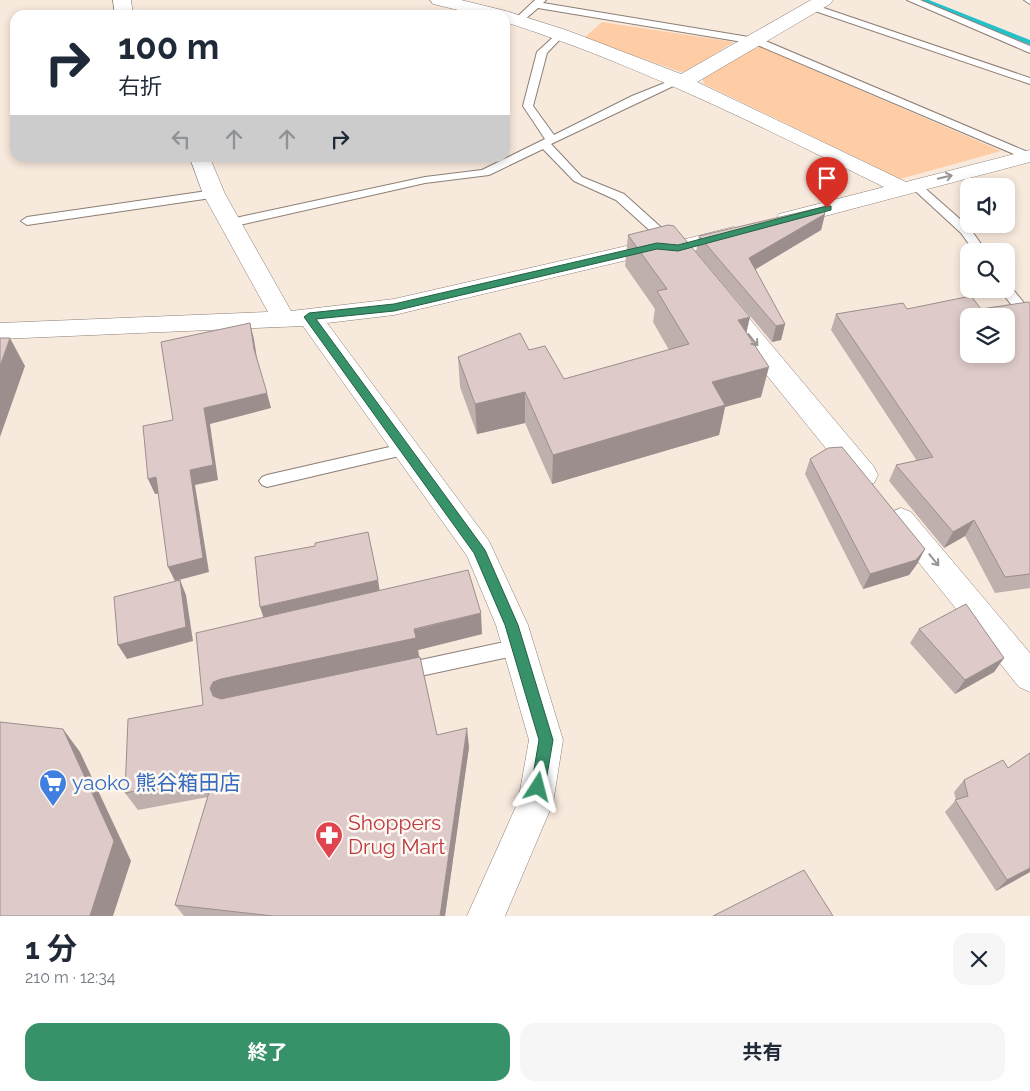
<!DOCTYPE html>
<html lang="ja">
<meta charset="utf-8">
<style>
:root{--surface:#fff;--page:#f6f6f7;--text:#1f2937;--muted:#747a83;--accent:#389269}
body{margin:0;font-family:Raleway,"Noto Sans JP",sans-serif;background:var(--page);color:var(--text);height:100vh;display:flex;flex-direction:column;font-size:19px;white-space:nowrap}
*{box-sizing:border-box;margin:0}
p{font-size:16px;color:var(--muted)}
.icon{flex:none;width:28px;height:28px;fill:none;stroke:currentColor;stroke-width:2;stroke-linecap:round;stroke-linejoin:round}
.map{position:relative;height:916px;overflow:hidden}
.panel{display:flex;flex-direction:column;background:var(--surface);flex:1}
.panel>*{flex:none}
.guide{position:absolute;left:10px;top:10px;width:500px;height:152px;border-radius:15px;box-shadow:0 2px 8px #0003;background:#fff;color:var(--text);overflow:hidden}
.tools{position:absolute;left:960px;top:178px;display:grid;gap:10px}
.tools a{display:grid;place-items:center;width:55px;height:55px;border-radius:10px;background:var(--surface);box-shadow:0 2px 8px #0003;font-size:25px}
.pin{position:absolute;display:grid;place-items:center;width:42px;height:42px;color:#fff;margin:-51px -21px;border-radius:50% 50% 50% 0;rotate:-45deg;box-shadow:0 0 5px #0007}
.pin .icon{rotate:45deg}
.me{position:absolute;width:55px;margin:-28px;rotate:9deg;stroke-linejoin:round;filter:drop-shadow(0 0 4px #0008)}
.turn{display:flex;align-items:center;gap:18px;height:105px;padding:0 25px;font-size:22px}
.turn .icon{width:65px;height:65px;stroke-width:2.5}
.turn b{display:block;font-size:35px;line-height:42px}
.lanes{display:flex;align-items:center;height:48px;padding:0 25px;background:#0003;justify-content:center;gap:25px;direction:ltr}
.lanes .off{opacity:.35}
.round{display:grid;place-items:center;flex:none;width:52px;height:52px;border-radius:15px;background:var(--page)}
.summary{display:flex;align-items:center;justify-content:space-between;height:85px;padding:0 25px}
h1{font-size:30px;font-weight:700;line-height:38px}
.button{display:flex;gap:10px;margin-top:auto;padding:10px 25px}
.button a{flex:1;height:58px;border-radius:15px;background:var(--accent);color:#fff;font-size:20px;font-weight:700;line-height:58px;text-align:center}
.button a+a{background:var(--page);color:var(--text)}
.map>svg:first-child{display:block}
.green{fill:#fecda6}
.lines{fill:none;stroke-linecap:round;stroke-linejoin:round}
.stream{fill:#25c1c8;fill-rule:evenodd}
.service-casing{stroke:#8c7f75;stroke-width:2}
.minor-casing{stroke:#8c7f75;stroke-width:1}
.service{fill:#fff;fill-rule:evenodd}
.minor{fill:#fff;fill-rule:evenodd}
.wall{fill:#bfafad}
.shaded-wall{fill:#9b8e8d}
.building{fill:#decbc9;stroke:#9b8e8d;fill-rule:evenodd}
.oneway{stroke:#989593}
.route{fill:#389269;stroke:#245f44}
.labels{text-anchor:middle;stroke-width:5;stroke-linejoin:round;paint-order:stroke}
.near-shop-label{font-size:21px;fill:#366cbe;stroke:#fef8f3;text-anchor:start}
.near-health-label{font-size:21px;fill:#be3a42;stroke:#fef8f3;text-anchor:start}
</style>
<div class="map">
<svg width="1030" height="916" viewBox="0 0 1030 916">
<rect width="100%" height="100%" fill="#f8e9dd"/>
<g class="green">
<path d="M602 22 734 42 687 71 681 72 584 38Z"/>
<path d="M752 47H761L1001 151 900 179 704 84 702 77Z"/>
</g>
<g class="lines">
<path class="stream" d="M919 0H929L1030 40V45Z"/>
<g class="service-casing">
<g id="service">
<path d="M535 0H546L543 3 761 39 1030 153V159L1023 158 755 44 538 8 523 21H517V17Z"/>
<path d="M907 0H920L1030 46V53Z"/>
<path d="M1024 0H1030V4Z"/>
<path d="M812 4 1030 78V84L809 9 807 7Z"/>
<path d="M561 30 566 33 547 53 533 106 554 135 632 96 677 78 681 77 686 80 551 144 582 177 624 194 674 239 676 242 674 245H666L616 200 574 181 543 149 489 175 425 183 231 227 225 223 231 219 425 177 482 170 545 139 523 106 537 52Z"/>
<path d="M915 181 919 183 969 227 986 251H974L961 233 911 187V183Z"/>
<path d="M214 190 220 194 218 197 27 225 21 221 27 217Z"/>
<path d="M1006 285 1010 286 1030 310V324L1025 322 999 289H1006Z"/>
<path d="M407 443 412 445 414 449 412 453 267 487 262 485 259 481 262 477 267 475Z"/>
<path d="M518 639 524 642 527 647 524 652 518 655 402 680 396 678 393 672 396 666 402 664Z"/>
</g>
</g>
<g class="minor-casing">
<g id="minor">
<path d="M113 0H131L133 15H115Z"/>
<path d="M430 0H461L506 11 566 30 681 74 811 0H833L830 4 697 82 906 182 1030 150V162L787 226 779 224 776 219 779 214 884 187C760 126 637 64 505 22V15H479L433 4Z"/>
<path d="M190 158H210L225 194 291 311 394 299 657 239 678 241 733 227 741 229 744 234 741 239 678 255 657 253 394 315 327 323 489 541 528 625 563 740 553 803 505 916H467L518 802 529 740 496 625 467 556 303 326 0 339V323L268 312 203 194Z"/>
<path d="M723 296 732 298 874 467 878 475 874 483 864 486 854 483 714 310 711 304 714 298Z"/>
<path d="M901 508 911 512 1030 653V692L1019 687 891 528 887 520 891 512Z"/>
</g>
</g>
<use href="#service" class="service"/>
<use href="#minor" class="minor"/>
</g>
<g class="wall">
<path d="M825 214 821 230 755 269 785 324 781 340 772 342 696 252 699 236Z"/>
<path d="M628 235 747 333 761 397 725 407 719 435 552 484 525 423 477 434 460 387 458 357 529 350 564 379 669 350 653 322 655 309 625 266Z"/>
<path d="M1030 303V588L995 593 965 536 944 548 889 481 896 465 917 461 831 330 836 314 907 309H981Z"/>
<path d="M810 459 925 549 917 564 909 575 863 589 805 474Z"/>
<path d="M380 590 482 634 418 650 437 735 469 747 445 916H184L175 905 208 797 138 810 125 793 203 705Z"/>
<path d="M919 629 1004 658 994 672 955 694 910 643Z"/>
<path d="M1030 753V872L996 891 945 812 956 800 954 792 964 780 1008 768Z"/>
</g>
<g class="shaded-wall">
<path d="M825 214 821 230 746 275 749 258Z"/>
<path d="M750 317 743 348 738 320Z"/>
<path d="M250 323 254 339 258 365 254 349Z"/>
<path d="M785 324 781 340 772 342 776 326Z"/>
<path d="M10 338 25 366 0 437V366Z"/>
<path d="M769 367 761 397 725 407 719 435 552 484 553 455 712 382Z"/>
<path d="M525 392V423L477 434 475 404Z"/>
<path d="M267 393 271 408 210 424 218 480 195 485 209 572 175 581 168 567 204 408Z"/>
<path d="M156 477 163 493 155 494 148 479Z"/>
<path d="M974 520 965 536 944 548 953 532Z"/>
<path d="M925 549 917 564 909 575 863 589 870 574Z"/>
<path d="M180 580 186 595 193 641 127 659 118 645Z"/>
<path d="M378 580 380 592 264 619 260 607Z"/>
<path d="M481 613 482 634 418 650 419 658 222 702 213 696 210 688 213 682 221 679Z"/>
<path d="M1004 658 994 672 955 694 965 680Z"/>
<path d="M467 728 469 747 445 916H440Z"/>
<path d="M63 729 80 752 131 861 113 916H90Z"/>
<path d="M1030 868V872L996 891 1007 880Z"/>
</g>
<g class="building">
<path d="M823 207 825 214 749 258 785 324 776 326 699 236Z"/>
<path d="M668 225 674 226 750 317 738 320 769 367 712 382 725 405 553 455 525 392 475 404 458 357 520 333 529 350 545 346 564 379 689 344 657 291 667 289 628 235Z"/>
<path d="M971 296 981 309 1028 302 1030 303V574L1005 577 974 520 953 532 896 465 933 457 836 314 903 303 907 309ZM969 316H1006V354H969Z"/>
<path d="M250 323 254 349 267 393 204 408 213 465 190 470 203 558 168 567 156 477 148 479 143 426 173 420 161 342Z"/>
<path d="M0 338H10L0 366Z"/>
<path d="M842 447 925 549 916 560 870 574 810 459 828 448Z"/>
<path d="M368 532 378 580 260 607 255 557 315 546V543Z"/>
<path d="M468 570 481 613 414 629 416 638 221 679 213 682 210 688 213 696 221 699 420 657 437 735 467 728 440 916H273L175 905 214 776 125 793 128 719 203 705 196 633Z"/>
<path d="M180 580 186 627 118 645 114 597Z"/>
<path d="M966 604 1004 658 965 680 919 629Z"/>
<path d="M0 722 63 729 114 841 90 916H0Z"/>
<path d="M1030 753V868L1007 880 955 800 968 796 964 780 1003 760 1008 768Z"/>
<path d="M804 870 833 916H713Z"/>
</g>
<defs><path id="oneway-shaft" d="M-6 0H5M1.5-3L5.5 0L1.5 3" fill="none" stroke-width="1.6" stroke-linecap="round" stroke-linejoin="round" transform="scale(1.25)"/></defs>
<g class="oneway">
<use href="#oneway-shaft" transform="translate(945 177) rotate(-14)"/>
<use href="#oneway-shaft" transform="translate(753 340) rotate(51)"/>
<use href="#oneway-shaft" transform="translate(934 560) rotate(51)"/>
</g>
<path class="route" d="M827 206H831V210L678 251 657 249 394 311 316 319 485 550 518 625 553 740 545 787 543 792 538 794 533 792 531 787 539 740 505 625 474 553 304 317 309 313 394 304 657 243 678 245Z"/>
<defs>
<g id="supermarket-pin" transform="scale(1.4375)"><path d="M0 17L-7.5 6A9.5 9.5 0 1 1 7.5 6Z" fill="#3f7fe0" stroke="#fef8f3"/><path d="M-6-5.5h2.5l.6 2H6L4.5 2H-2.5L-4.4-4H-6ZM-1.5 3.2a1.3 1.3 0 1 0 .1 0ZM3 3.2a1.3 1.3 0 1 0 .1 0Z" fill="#fff"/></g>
<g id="pharmacy-pin" transform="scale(1.4375)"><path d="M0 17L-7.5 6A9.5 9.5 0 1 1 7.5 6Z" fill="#e0444e" stroke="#fef8f3"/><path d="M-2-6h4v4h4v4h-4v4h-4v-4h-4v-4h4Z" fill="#fff"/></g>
</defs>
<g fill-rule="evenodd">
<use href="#supermarket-pin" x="53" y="783"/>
<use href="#pharmacy-pin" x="329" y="835"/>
</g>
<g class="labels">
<g class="near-shop-label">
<text x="72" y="790">yaoko 熊谷箱田店</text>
</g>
<g class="near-health-label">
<text x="348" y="830">Shoppers<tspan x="348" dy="24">Drug Mart</tspan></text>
</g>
</g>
</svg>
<div class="tools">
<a><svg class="icon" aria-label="sound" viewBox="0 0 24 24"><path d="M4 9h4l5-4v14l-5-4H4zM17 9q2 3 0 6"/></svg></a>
<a><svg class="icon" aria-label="search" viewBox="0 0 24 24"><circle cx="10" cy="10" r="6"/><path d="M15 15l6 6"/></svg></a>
<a><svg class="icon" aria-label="layers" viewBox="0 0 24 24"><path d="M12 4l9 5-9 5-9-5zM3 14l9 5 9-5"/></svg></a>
</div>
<div class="pin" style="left:827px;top:208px;background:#d93025"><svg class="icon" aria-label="arrive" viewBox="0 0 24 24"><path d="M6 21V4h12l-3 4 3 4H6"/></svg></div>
<svg class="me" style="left:538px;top:787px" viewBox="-20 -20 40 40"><path d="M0-17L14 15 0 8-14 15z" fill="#389269" stroke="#fff" stroke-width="4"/></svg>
<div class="guide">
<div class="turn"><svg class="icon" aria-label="right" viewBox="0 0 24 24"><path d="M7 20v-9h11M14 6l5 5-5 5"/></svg><div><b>100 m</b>右折</div></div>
<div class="lanes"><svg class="icon off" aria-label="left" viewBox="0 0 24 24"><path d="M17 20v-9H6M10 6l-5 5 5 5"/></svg><svg class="icon off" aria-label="ahead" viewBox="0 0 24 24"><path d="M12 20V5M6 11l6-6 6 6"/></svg><svg class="icon off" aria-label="ahead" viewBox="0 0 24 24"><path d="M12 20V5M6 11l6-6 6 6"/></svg><svg class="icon" aria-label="right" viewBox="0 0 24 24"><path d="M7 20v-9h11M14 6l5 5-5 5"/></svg></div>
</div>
</div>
<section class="panel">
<div class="summary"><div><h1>1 分</h1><p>210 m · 12:34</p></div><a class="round"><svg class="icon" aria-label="close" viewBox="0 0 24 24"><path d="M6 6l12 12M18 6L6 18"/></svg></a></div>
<div class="button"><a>終了</a><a>共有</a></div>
</section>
